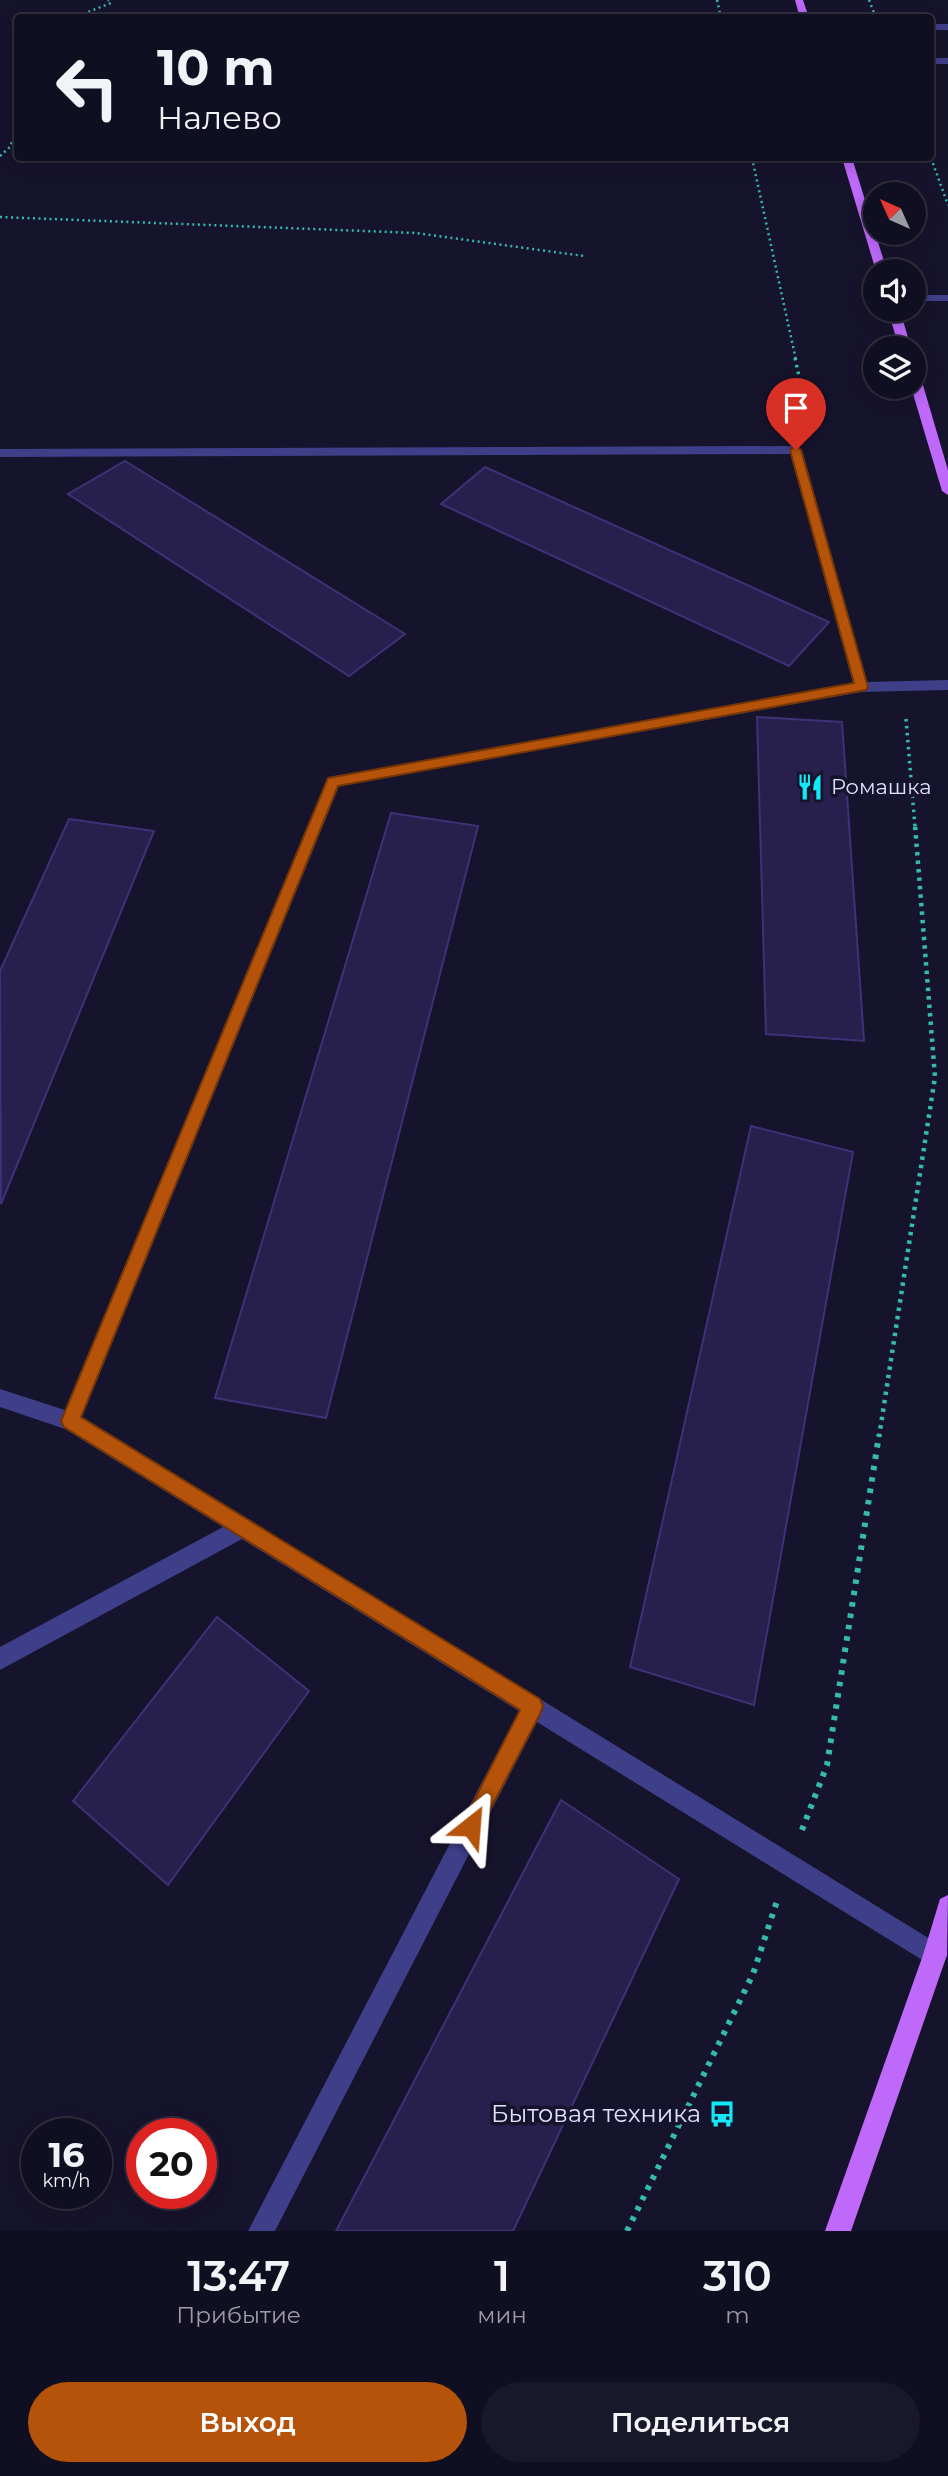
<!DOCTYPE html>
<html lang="ru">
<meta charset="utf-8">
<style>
:root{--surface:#100e21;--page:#19172a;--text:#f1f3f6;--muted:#9c9ca5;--line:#302e3f;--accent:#b45309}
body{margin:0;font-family:Montserrat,sans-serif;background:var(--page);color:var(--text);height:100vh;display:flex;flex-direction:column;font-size:26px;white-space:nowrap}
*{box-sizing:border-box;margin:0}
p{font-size:23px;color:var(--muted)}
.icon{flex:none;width:38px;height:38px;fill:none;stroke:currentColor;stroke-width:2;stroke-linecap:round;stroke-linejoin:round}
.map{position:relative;height:2231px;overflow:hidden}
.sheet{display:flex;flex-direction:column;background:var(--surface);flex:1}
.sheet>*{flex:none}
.banner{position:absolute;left:14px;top:14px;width:920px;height:147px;border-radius:7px;box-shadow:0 4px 18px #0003,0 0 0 2px var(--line);background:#100e21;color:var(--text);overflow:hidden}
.needle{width:46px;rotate:315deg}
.controls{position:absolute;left:863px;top:182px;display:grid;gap:14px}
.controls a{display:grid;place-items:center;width:63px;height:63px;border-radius:50%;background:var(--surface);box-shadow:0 4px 18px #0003,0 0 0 2px var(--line);font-size:35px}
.speed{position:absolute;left:21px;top:2118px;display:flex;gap:14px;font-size:35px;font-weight:700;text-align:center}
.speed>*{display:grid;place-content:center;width:91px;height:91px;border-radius:50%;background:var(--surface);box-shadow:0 4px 18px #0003,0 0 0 2px var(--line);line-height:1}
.speed small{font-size:18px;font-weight:400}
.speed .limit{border:10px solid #d22;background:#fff;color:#111}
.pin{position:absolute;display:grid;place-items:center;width:60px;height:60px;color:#fff;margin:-72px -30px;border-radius:50% 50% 50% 0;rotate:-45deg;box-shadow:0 0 7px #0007}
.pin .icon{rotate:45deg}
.me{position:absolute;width:77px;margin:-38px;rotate:28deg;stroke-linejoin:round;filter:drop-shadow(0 0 5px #0008)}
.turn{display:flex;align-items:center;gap:24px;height:147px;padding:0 28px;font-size:32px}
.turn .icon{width:91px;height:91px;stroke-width:2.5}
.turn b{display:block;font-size:49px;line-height:60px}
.eta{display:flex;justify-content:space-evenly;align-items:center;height:119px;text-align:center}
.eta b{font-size:42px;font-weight:600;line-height:49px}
.cta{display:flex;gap:14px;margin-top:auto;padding:14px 28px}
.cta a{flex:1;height:80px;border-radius:42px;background:var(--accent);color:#fff;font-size:28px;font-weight:600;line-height:80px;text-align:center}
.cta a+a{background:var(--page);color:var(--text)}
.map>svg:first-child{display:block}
.building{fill:#271f4c;stroke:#3d3278;stroke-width:2}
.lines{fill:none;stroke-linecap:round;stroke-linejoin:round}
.path-far3{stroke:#35bbae;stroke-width:2.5;stroke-dasharray:2 3.5;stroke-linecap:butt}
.path-far2{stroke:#35bbae;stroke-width:3.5;stroke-dasharray:2.5 4.5;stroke-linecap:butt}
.path-far1{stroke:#35bbae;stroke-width:4.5;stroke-dasharray:3.5 5;stroke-linecap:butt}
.path{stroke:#35bbae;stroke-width:6;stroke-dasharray:4.5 7;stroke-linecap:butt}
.minor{fill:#3f3f89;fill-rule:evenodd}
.major{fill:#be69fa;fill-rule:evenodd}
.route{fill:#b45309;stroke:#753606;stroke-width:2}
.labels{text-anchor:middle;stroke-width:7;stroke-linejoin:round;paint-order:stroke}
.poi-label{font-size:21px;fill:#e1dffe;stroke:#16132c;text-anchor:start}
.near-poi-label{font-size:24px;fill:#e1dffe;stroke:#16132c;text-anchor:end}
</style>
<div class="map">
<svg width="948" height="2231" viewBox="0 0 948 2231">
<rect width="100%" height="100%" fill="#16132c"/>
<g class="building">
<path d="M125 461 405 634 349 676 68 494Z"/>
<path d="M485 467 829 622 789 666 441 504Z"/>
<path d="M757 717 842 722 864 1041 766 1034Z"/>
<path d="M391 813 478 826 326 1418 215 1398Z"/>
<path d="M69 819 154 831 1 1204 0 971Z"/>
<path d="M751 1126 853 1152 754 1705 630 1667Z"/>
<path d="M217 1617 309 1691 168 1885 73 1801Z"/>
<path d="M561 1800 679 1879 513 2231H336Z"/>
</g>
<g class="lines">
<g class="path-far3">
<path d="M717 0 721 18"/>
<path d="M869 0 876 18"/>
<path d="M73 18 111 3 108 0"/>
<path d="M0 156 10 147 18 127"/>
<path d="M752 158 796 360"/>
<path d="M931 158 948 205"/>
<path d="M0 217 416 233 584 256"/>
</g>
<g class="path-far2">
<path d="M795 358 809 422"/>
<path d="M906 719 915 827"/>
</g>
<path class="path-far1" d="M879 1437 935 1077 915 825"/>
<g class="path">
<path d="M802 1830 827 1765 879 1435"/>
<path d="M627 2231 753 1974 777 1901"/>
</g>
<g class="minor">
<rect x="931" y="24" width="17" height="6"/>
<rect x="931" y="58" width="17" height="6"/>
<rect x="914" y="295" width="34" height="6"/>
<path d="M796 446 802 450 867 682 948 680V690L861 692 339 786 82 1417 943 1947 947 1955 943 1963 935 1967 927 1963 537 1722 275 2231H248L519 1711 242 1539 0 1670V1647L223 1527 65 1429 0 1407V1389L65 1410 328 778 853 683 791 454 0 457V449Z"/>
</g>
<g class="major">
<path d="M795 0H803L809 18H800Z"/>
<path d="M842 158H852L887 271H876Z"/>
<path d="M888 310H900L911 348H899Z"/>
<path d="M914 371 920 375 948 470V495L942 491 911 387Z"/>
<path d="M948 1895 947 1955 851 2231H825L923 1955 940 1899Z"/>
</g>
</g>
<path class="route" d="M796 446 801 450 868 687 866 690 338 786 81 1417 540 1699 543 1706 540 1714 478 1833 471 1836 464 1833 461 1826 520 1710 64 1427 61 1421 328 778 854 683 790 450Z"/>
<defs>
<g id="restaurant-bare" transform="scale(2.1)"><path d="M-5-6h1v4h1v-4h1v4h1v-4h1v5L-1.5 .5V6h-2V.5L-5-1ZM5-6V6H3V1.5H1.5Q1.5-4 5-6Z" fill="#11e9f8" stroke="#16132c" stroke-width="2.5" paint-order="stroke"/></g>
<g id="bus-bare" transform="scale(2.1)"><path d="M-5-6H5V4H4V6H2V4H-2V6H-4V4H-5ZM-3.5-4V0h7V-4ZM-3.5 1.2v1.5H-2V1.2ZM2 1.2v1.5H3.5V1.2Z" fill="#11e9f8" stroke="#16132c" stroke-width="2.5" paint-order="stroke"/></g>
</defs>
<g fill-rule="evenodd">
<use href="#restaurant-bare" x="810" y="787"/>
<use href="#bus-bare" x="722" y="2114"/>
</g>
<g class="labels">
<g class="poi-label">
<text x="831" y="794">Ромашка</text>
</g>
<g class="near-poi-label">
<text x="701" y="2122">Бытовая техника</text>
</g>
</g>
</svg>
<div class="controls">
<a><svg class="needle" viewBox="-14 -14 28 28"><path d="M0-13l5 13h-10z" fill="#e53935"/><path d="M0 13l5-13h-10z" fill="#9c9ca5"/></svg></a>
<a><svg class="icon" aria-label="sound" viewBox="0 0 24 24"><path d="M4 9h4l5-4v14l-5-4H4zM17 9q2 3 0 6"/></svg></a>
<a><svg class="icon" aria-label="layers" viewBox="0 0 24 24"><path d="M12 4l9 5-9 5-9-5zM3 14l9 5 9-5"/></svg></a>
</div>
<div class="speed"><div>16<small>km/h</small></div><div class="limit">20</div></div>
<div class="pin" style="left:796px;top:450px;background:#d93025"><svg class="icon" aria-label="arrive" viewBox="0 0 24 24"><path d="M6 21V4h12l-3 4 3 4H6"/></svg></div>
<svg class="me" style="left:471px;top:1826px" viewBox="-20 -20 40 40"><path d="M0-17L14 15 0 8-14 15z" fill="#b45309" stroke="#fff" stroke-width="4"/></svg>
<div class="banner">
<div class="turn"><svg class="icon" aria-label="left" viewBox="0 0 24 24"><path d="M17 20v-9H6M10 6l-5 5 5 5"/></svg><div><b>10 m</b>Налево</div></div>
</div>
</div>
<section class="sheet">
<div class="eta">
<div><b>13:47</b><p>Прибытие</p></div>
<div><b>1</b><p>мин</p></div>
<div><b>310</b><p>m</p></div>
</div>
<div class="cta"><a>Выход</a><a>Поделиться</a></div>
</section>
